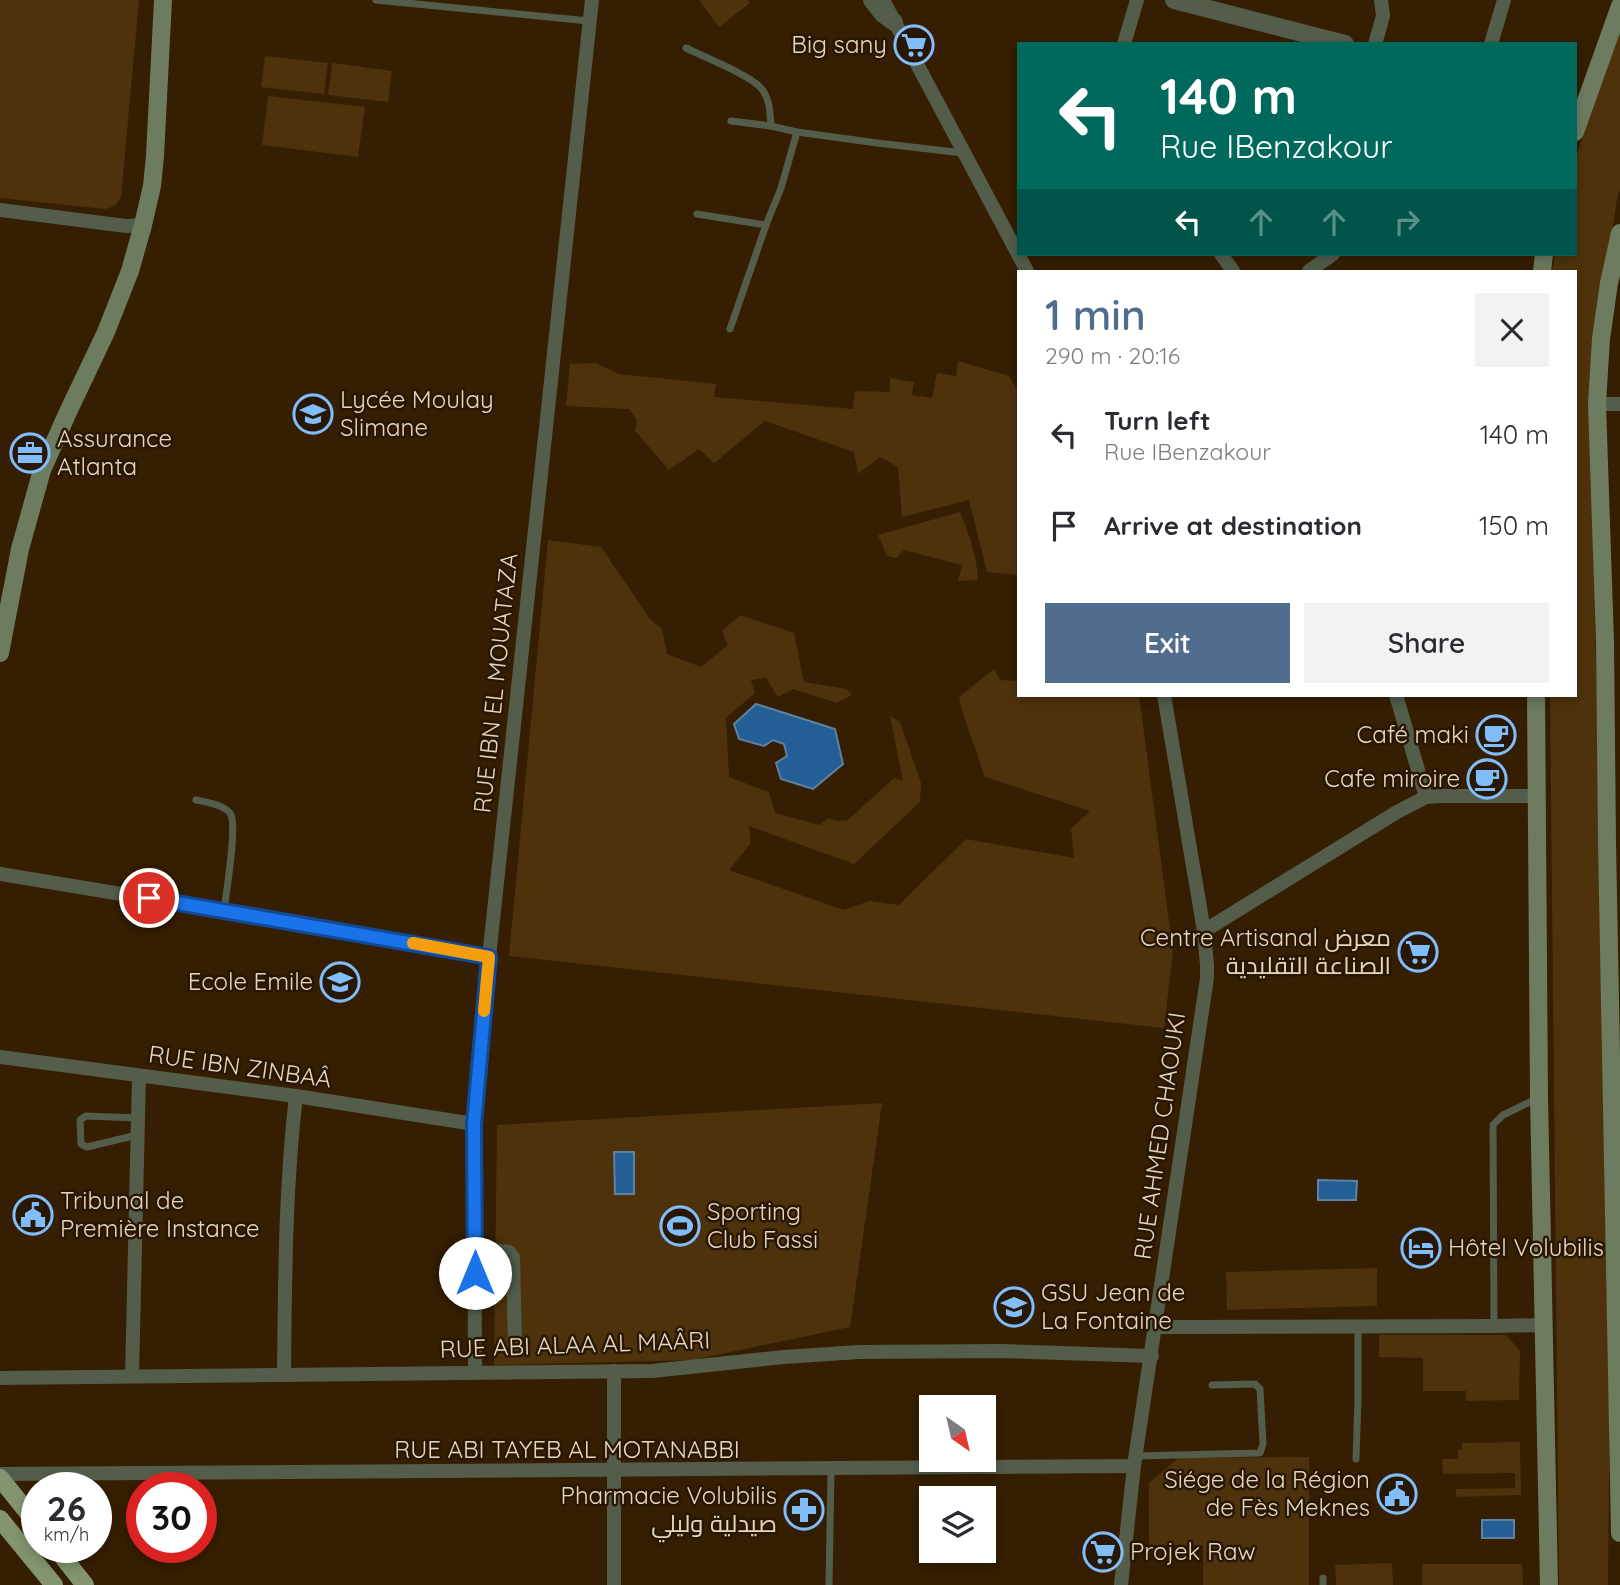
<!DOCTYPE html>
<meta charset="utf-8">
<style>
:root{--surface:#fff;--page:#f2f2f3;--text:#2b2b33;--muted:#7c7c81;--accent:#516d8d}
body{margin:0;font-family:Quicksand,Cairo,sans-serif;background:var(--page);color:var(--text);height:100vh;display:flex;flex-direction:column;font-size:26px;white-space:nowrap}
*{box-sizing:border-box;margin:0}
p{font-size:23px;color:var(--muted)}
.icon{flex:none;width:38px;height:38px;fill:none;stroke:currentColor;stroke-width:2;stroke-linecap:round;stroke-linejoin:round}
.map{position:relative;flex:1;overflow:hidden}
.sheet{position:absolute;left:1017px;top:270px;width:560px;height:427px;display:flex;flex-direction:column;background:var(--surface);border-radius:0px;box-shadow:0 4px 10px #0003}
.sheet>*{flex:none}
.guide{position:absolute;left:1017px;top:42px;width:560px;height:214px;border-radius:0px;box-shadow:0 4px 10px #0003;background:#00695c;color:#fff;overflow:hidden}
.needle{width:46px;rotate:146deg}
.buttons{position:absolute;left:919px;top:1395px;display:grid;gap:14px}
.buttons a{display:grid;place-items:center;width:77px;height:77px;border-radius:0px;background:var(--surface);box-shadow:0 4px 10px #0003;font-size:35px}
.speed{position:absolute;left:21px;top:1472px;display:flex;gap:14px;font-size:35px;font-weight:700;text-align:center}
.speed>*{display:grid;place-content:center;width:91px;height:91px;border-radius:50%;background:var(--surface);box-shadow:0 4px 10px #0003;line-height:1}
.speed small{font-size:18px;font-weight:400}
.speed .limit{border:10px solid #d22;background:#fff;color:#111}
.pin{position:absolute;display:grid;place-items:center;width:60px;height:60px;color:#fff;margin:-30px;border:4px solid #fff;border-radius:50%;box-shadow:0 2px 7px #0007}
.me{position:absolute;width:77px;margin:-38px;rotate:0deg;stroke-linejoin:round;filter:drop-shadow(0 0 5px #0008)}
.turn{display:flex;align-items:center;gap:24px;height:147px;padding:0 28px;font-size:32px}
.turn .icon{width:91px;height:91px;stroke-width:2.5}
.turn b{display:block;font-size:49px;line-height:60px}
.lanes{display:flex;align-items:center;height:66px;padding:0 28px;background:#0003;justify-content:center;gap:35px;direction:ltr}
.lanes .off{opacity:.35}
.round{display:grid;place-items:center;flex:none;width:74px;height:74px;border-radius:0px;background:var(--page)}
.headline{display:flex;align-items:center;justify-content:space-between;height:119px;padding:0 28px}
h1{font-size:42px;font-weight:600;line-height:52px;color:var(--accent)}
.cta{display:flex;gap:14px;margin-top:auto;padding:14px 28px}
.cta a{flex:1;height:80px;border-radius:0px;background:var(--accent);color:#fff;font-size:28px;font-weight:600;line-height:80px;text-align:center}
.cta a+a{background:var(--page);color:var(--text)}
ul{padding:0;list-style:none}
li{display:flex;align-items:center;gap:21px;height:91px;padding:0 28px}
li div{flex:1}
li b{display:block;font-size:26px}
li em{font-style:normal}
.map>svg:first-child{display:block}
.green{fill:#4e320c}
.water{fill:#235e94;stroke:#5e82a1;stroke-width:2}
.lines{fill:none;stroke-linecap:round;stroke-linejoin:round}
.service{stroke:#535d4a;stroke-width:7}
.minor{stroke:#535d4a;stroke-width:14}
.tertiary{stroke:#535d4a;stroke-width:18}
.secondary{stroke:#6d7c5f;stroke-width:18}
.primary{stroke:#82956f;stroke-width:18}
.route-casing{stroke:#114b97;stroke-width:18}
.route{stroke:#1a73e8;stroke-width:12}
.slow{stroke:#f59e0b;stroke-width:12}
.labels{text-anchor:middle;stroke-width:5;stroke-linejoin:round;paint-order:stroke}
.poi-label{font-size:24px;fill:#e8d5c0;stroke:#271703;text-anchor:end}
.street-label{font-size:24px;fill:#e8d5c0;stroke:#271703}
</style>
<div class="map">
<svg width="1620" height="1585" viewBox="0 0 1620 1585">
<rect width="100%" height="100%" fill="#351e01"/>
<g class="green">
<path d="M0 0H139L121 197C117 205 113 207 105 209L0 198Z"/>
<path d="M699 0H748L750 3 719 27Z"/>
<path d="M1620 32V189L1617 199 1593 355V519L1610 1376 1608 1585H1559L1550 695H1575V271H1552L1555 254H1575V162L1600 79Z"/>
<path d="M265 56 328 63 324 94 261 87Z"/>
<path d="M332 63 392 71 388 102 328 95Z"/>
<path d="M268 96 365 107 358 157 262 145Z"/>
<path d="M958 361 1009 376 1018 392V575L987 572 969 500 902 517 898 467 880 457 858 474 854 452 765 421 714 463 699 449 669 470 635 431 637 421 629 409 566 406 570 364 596 363 619 374 716 384 714 397 853 409 855 391 890 392V378L914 382 912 395 932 398 937 373 956 376Z"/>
<path d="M960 512C969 534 977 556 978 580L958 581 962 565 904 550 896 558 887 556 878 535Z"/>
<path d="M548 540 601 547 650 619 662 629 667 654 701 667 728 645 722 631 740 615 794 633 804 682 847 689 852 695 837 703 793 689 778 697 766 678 751 680 755 693 726 718 729 777 769 792 775 813 820 825 828 818 837 821 848 820 894 778 903 781 890 716 900 722 921 783 920 802 854 864 749 826 751 843 729 870 844 910 869 901 899 905 966 839 1074 858 1071 829 1090 811 985 777 962 711 959 697 994 669 1000 680 1018 681V695H1139L1173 951 1164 1028 509 956Z"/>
<path d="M882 1103 850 1327 693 1360 494 1365 497 1125Z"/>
<path d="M1377 1268V1306L1227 1310 1226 1272Z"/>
<path d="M1379 1335H1506L1520 1351 1519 1400 1466 1401V1391H1423V1358L1379 1357Z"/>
<path d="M1520 1442 1521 1495 1456 1497V1489L1515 1488V1473L1443 1474 1442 1459H1458V1450H1462V1443Z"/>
<path d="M1309 1457V1585H1203V1545H1149V1483L1178 1458Z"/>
<path d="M1392 1563 1393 1585H1336L1335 1565Z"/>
<path d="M1422 1564H1522L1523 1585H1422Z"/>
</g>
<g class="water">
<path d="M756 704 835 729 843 764 813 789 781 779 776 763 787 756 784 744 773 740 764 746 739 739 734 724Z"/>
<path d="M614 1152H634V1194H615Z"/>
<path d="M1318 1180 1357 1181 1356 1200H1318Z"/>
<rect x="1482" y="1520" width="32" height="18"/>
</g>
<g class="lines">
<g class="service">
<path d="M376 0 589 21"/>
<path d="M686 48C704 57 750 75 761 88 770 98 770 113 771 126"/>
<path d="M731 121 771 126 797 132"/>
<path d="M697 214 766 225 781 188 797 132 877 143 963 153"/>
<path d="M730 329 766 225"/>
<path d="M196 800C206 802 227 805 231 815 237 829 226 893 224 911"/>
<path d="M137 1135 87 1147 81 1144 80 1120 86 1116 138 1118"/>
<path d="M1494 1326 1493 1125 1503 1115 1538 1098"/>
<path d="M1136 1456 1260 1453 1263 1444 1260 1389 1255 1384 1212 1385"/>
<path d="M1356 1459 1358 1398V1327"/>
<path d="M829 1585 831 1471"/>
<path d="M1323 1585V1578"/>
</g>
<g class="minor">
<path d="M883 0 1027 271"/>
<path d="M1124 44 1137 0"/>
<path d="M1375 44 1383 16 1381 0"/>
<path d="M1491 44 1504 0"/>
<path d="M0 210 126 226 143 225"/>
<path d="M1221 254 1233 271"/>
<path d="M1309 271 1333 254"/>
<path d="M1597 404H1620"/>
<path d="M1396 695 1426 797"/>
<path d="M0 874 224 911 489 957"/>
<path d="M1204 931 1397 812 1426 797 1442 796H1536"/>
<path d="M0 1057 296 1096 474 1124"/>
<path d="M474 1248 509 1252 513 1257 515 1344"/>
<path d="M1155 1327 1494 1326 1545 1325"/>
<path d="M475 1372 474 1124 489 957 592 0"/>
<path d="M284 1374C285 1280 285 1190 296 1096"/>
<path d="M132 1376 139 1076"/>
<path d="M0 1378 652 1371 784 1357 859 1352 1001 1351 1152 1356"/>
<path d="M0 1474C378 1474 756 1472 1134 1466"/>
<path d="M614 1585V1371"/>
<path d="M1121 1585 1134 1466 1207 978V965L1204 931 1164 695"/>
</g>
<g class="tertiary">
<path d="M872 0 883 14 894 22"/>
<path d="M1174 0 1345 44"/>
</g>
<g class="secondary">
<path d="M1575 132 1620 6"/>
<path d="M1620 233 1609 283 1601 339 1597 404 1605 642 1607 842 1620 1533"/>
<path d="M1542 271 1544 254"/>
<path d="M0 653 20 549 42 470 68 412 106 332 130 271 143 225 152 186 155 156 163 0"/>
<path d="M1536 695 1539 1097 1549 1585"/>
</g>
<g class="primary">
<path d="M0 1478 37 1524"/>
<path d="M0 1519 54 1585"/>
<path d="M55 1547 85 1585"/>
</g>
</g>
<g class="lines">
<g class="route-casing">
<path id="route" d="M149 898 489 957 474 1124 475 1273"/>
</g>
<use href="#route" class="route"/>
<path class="slow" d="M413 943 489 957 484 1011"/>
</g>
<defs>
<g id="supermarket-ring" transform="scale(2.0125)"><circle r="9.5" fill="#271703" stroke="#80bdfa" stroke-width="1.5"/><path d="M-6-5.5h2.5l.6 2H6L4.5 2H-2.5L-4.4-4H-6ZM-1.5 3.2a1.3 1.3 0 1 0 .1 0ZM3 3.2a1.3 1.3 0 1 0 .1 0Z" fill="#80bdfa"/></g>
<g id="school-ring" transform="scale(2.0125)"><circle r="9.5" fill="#271703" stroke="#80bdfa" stroke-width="1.5"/><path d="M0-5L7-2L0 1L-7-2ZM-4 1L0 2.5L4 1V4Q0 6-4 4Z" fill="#80bdfa"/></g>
<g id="office-ring" transform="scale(2.0125)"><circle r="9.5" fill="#271703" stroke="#80bdfa" stroke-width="1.5"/><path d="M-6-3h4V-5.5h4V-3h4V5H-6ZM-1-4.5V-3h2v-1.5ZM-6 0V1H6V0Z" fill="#80bdfa"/></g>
<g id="cafe-ring" transform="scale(2.0125)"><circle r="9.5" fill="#271703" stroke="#80bdfa" stroke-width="1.5"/><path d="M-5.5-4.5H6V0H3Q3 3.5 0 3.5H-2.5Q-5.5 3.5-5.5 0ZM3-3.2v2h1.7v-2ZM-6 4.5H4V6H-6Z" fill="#80bdfa"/></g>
<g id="civic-ring" transform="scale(2.0125)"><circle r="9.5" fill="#271703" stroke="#80bdfa" stroke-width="1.5"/><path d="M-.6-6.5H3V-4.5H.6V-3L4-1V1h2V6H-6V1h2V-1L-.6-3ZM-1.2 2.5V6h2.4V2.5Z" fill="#80bdfa"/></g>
<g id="stadium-ring" transform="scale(2.0125)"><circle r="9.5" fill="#271703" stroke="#80bdfa" stroke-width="1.5"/><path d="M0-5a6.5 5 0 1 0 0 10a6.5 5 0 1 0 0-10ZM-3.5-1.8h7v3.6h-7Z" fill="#80bdfa"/></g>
<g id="hotel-ring" transform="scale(2.0125)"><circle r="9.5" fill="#271703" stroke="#80bdfa" stroke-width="1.5"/><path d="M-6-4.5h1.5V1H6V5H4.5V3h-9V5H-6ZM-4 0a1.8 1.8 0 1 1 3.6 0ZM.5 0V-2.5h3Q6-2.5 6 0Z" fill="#80bdfa"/></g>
<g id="pharmacy-ring" transform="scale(2.0125)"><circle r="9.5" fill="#271703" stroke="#80bdfa" stroke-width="1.5"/><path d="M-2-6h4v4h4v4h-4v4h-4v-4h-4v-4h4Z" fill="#80bdfa"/></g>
</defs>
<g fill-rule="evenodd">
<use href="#supermarket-ring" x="914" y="45"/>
<use href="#school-ring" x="313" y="414"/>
<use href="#office-ring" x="30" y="453"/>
<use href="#cafe-ring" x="1496" y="735"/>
<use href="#cafe-ring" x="1487" y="779"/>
<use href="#supermarket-ring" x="1418" y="952"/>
<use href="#school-ring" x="340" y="982"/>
<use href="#civic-ring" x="33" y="1215"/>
<use href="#stadium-ring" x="680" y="1226"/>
<use href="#hotel-ring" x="1421" y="1248"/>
<use href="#school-ring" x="1014" y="1307"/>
<use href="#civic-ring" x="1397" y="1494"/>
<use href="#pharmacy-ring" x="804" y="1510"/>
<use href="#supermarket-ring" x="1103" y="1552"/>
</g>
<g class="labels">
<g class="poi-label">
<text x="887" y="53">Big sany</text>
<text x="340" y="408" text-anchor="start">Lycée Moulay<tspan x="340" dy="28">Slimane</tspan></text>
<text x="57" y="447" text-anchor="start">Assurance<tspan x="57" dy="28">Atlanta</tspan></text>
<text x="1469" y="743">Café maki</text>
<text x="1460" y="787">Cafe miroire</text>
<text x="1391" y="946">Centre Artisanal معرض<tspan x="1391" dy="28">الصناعة التقليدية</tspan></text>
<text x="313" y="990">Ecole Emile</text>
<text x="60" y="1209" text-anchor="start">Tribunal de<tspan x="60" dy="28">Première Instance</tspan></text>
<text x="707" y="1220" text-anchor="start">Sporting<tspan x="707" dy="28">Club Fassi</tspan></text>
<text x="1448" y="1256" text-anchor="start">Hôtel Volubilis</text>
<text x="1041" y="1301" text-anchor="start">GSU Jean de<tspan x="1041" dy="28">La Fontaine</tspan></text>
<text x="1370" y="1488">Siége de la Région<tspan x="1370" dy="28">de Fès Meknes</tspan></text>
<text x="777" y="1504">Pharmacie Volubilis<tspan x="777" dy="28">صيدلية وليلي</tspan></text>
<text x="1130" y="1560" text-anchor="start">Projek Raw</text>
</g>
<g class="street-label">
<text transform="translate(496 683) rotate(-84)" y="8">RUE IBN EL MOUATAZA</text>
<text transform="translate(240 1067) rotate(8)" y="8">RUE IBN ZINBAÂ</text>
<text transform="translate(1160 1136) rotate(-82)" y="8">RUE AHMED CHAOUKI</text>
<text transform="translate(575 1345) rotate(-2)" y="8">RUE ABI ALAA AL MAÂRI</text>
<text x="567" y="1458">RUE ABI TAYEB AL MOTANABBI</text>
</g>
</g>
</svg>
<div class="buttons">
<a><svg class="needle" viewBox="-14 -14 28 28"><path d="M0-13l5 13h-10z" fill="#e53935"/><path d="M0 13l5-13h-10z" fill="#7c7c81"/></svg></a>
<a><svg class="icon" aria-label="layers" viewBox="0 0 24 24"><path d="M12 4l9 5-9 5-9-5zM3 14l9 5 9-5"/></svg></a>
</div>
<div class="speed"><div>26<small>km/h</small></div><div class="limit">30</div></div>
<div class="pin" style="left:149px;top:898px;background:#d93025"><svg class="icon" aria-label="arrive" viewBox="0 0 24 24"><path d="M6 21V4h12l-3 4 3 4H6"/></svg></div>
<svg class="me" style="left:475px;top:1273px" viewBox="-20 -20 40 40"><circle r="19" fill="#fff"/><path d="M0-13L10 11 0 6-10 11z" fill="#1a73e8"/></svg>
<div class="guide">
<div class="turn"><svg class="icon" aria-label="left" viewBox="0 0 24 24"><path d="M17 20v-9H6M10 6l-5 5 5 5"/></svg><div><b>140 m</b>Rue IBenzakour</div></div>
<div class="lanes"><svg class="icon" aria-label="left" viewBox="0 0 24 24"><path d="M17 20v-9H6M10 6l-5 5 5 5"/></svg><svg class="icon off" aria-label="ahead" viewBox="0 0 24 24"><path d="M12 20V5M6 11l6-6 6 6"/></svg><svg class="icon off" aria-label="ahead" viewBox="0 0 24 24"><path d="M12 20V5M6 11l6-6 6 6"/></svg><svg class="icon off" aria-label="right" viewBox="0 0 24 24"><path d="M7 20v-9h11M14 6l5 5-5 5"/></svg></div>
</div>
<section class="sheet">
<div class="headline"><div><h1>1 min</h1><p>290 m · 20:16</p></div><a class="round"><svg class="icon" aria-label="close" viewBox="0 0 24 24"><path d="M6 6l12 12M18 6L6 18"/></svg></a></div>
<ul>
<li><svg class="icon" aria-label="left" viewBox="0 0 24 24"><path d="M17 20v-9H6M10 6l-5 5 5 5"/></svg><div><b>Turn left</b><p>Rue IBenzakour</p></div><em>140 m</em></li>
<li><svg class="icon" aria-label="arrive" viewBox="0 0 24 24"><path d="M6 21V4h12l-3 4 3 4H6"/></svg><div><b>Arrive at destination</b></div><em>150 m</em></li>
</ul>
<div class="cta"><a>Exit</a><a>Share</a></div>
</section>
</div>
